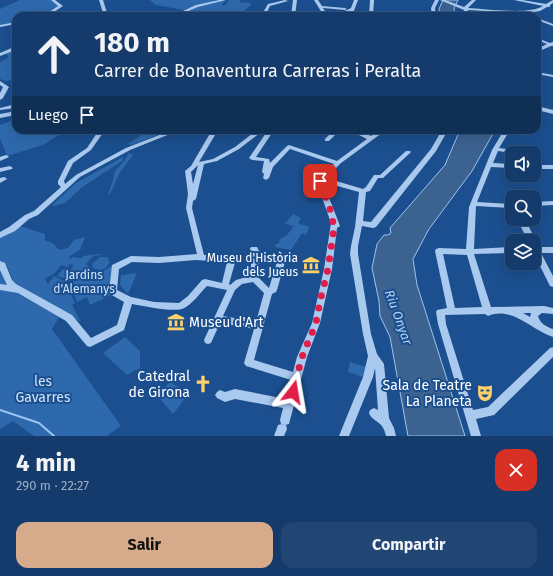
<!DOCTYPE html>
<html lang="es">
<meta charset="utf-8">
<style>
:root{--surface:#143b6b;--page:#214673;--text:#f1f3f6;--muted:#9dadc1;--line:#33557e;--accent:#d6ab8b}
body{margin:0;font-family:"Fira Sans",sans-serif;background:var(--page);color:var(--text);height:100vh;display:flex;flex-direction:column;font-size:15px;white-space:nowrap}
*{box-sizing:border-box;margin:0}
p{font-size:13px;color:var(--muted)}
.icon{flex:none;width:22px;height:22px;fill:none;stroke:currentColor;stroke-width:2;stroke-linecap:round;stroke-linejoin:round}
.map{position:relative;height:436px;overflow:hidden}
.details{display:flex;flex-direction:column;background:var(--surface);flex:1}
.details>*{flex:none}
.banner{position:absolute;left:12px;top:12px;width:529px;height:122px;border-radius:12px;box-shadow:0 4px 16px #0002,0 0 0 1px var(--line);background:#143b6b;color:var(--text);overflow:hidden}
.fabs{position:absolute;left:505px;top:146px;display:grid;gap:8px}
.fabs a{display:grid;place-items:center;width:36px;height:36px;border-radius:8px;background:var(--surface);box-shadow:0 4px 16px #0002,0 0 0 1px var(--line);font-size:20px}
.pin{position:absolute;display:grid;place-items:center;width:34px;height:34px;color:#fff;margin:-17px;border-radius:8px;box-shadow:0 2px 6px #0006}
.me{position:absolute;width:44px;margin:-22px;rotate:14deg;stroke-linejoin:round;filter:drop-shadow(0 0 3px #0008)}
.turn{display:flex;align-items:center;gap:14px;height:84px;padding:0 16px;font-size:18px}
.turn .icon{width:52px;height:52px;stroke-width:2.5}
.turn b{display:block;font-size:28px;line-height:34px}
.then{display:flex;align-items:center;height:38px;padding:0 16px;background:#0003;gap:8px;font-size:15px}
.round{display:grid;place-items:center;flex:none;width:42px;height:42px;border-radius:12px;background:var(--page)}
.headline{display:flex;align-items:center;justify-content:space-between;height:68px;padding:0 16px}
h1{font-size:24px;font-weight:700;line-height:30px}
.primary-button{display:flex;gap:8px;margin-top:auto;padding:8px 16px}
.primary-button a{flex:1;height:46px;border-radius:12px;background:var(--accent);color:#111;font-size:16px;font-weight:700;line-height:46px;text-align:center}
.primary-button a+a{background:var(--page);color:var(--text)}
.map>svg:first-child{display:block}
.green{fill:#2e69ad}
.water{fill:#3c6290;stroke:#9cc4f0}
.lines{fill:none;stroke-linecap:round;stroke-linejoin:round}
.stream{stroke:#9cc4f0;stroke-width:2}
.minor{fill:#a9c9ee;fill-rule:evenodd}
.route{stroke:#e11d48;stroke-width:7;stroke-dasharray:0 12.6}
.labels{text-anchor:middle;stroke-width:4;stroke-linejoin:round;paint-order:stroke}
.poi-label{font-size:12px;fill:#fff;stroke:#1b4f8f;text-anchor:end}
.park-label{font-size:12px;fill:#cfe3fa;stroke:#1b4f8f}
.water-label{font-size:13px;font-style:italic;fill:#b5d3f5;stroke:#1b4f8f}
.near-poi-label{font-size:14px;fill:#fff;stroke:#1b4f8f;text-anchor:end}
.near-park-label{font-size:14px;fill:#cfe3fa;stroke:#1b4f8f}
</style>
<div class="map">
<svg width="553" height="436" viewBox="0 0 553 436">
<rect width="100%" height="100%" fill="#1b4f8f"/>
<g class="green">
<path d="M20 0H52L58 6 44 16H16V23L0 26V9Z"/>
<path d="M150 0H218L184 10 156 5Z"/>
<path d="M225 0 222 5 224 6 229 0H240L239 2 251 3 250 6 242 12 232 11 228 16H176L201 6Z"/>
<path d="M16 49V79L6 81 0 79V62L9 57 6 54Z"/>
<path d="M16 119V130H67L43 145 7 156 0 138V125Z"/>
<path d="M149 130H159L163 133 131 145 128 144Z"/>
<path d="M129 153 133 155 120 172 111 192 107 196 112 184 115 171 125 160Z"/>
<path d="M123 157 122 161 81 188 65 203 54 206 52 205 76 183Z"/>
<path d="M293 214 301 218 298 223 309 227 306 235 302 233 291 250 275 247V245L280 242 279 240 287 235 294 226 285 224Z"/>
<path d="M20 226 45 234V240L54 244 59 250 68 248 74 240 85 237 80 250 70 256 69 260 72 257 82 258 83 256 100 254 102 255 93 256 86 264 97 275 113 265 111 295 90 305 87 297 77 302 69 280 57 276 63 269 70 271 74 265 69 264 68 267 61 265 55 273 45 279 48 284 54 276 66 282 75 303 72 305 81 322 62 312 52 329 121 426 107 436H34L13 421 0 429V268L14 283 6 264 0 262V236Z"/>
<path d="M100 257H107L110 262 106 268 100 270 93 268 92 264Z"/>
<path d="M137 273 129 292 128 294 120 285 121 275Z"/>
<path d="M125 337 140 351V368L127 375 103 353Z"/>
<path d="M350 362 367 367 363 377 348 372Z"/>
<path d="M170 382 189 393 173 414 157 395Z"/>
</g>
<g class="water">
<path d="M443 0H458L454 8 455 16H441L439 9Z"/>
<path d="M460 130H495L472 171 429 229 413 259 417 285 465 436H408L390 337 380 316 379 301 372 268 377 244 384 235H388L391 233 390 228 445 165Z"/>
</g>
<g class="lines">
<path class="stream" d="M0 410 39 423 54 436"/>
<g class="minor">
<path d="M51 0H55L63 6 48 16H43L58 6Z"/>
<path d="M99 0H103L108 16H104Z"/>
<path d="M219 0H226L198 7 177 16H172L196 5Z"/>
<path d="M285 0 288 1 270 6 265 16H261L268 4Z"/>
<path d="M293 0H297L295 16H291Z"/>
<path d="M314 0H318L322 6 345 8 347 9 345 10 323 8 328 16H324Z"/>
<path d="M354 0H358L352 16H348L350 11 339 16H334L351 8Z"/>
<path d="M370 0H374L373 16H369Z"/>
<path d="M435 0H439L435 8 436 16H432L431 8Z"/>
<path d="M440 0H445L464 7 472 0H476L468 8C486 9 530 15 543 6L514 0H522L546 4 553 0V3L550 5V7H547L540 11 520 14 518 13 468 10 469 16H465L464 10Z"/>
<path d="M537 18 553 24V26L537 20Z"/>
<path d="M16 22V24L0 27V25Z"/>
<path d="M537 38 550 43 553 42V46H551L537 52V49L547 44 537 40Z"/>
<path d="M14 47H16V50L0 56V53Z"/>
<path d="M537 72 553 75V77L537 74Z"/>
<path d="M0 81 9 87 3 98 0 100V93L3 87 0 85Z"/>
<path d="M16 104V108L0 110V108Z"/>
<path d="M537 106 553 110V114L537 110Z"/>
<path d="M16 111V115L0 118V114Z"/>
<path d="M99 130H105L91 150 73 163 64 181 65 184 76 175 126 148 172 130H180L130 150 80 177 38 215 29 219 15 231 0 238V232L9 227 25 215 34 211 61 187 58 184V181L68 161 87 148Z"/>
<path d="M212 130H218L199 162 213 159 235 147 257 130H264L239 149 217 161 204 164 196 199 193 201 192 208 204 255 232 256 235 257 236 259 229 284 230 285 236 280 250 276 252 253 250 249 251 247H257L260 253 258 277 269 288 277 262 278 260H284L285 262 277 290 276 292 272 294 254 360 293 372 297 357 312 323 324 269 331 223 317 183 316 173 319 171 325 173 334 164 290 149 273 167 269 178 266 180 263 178 264 174 262 172 264 161 252 160 249 158 268 130H274L256 157 269 159 270 163 287 146 289 145 337 161 367 139 349 130H357L371 136 379 130H386L341 163 326 178 363 189 366 187 374 175H380L406 151H410L411 152 410 153 383 178H378L370 191 366 192 363 221 371 222 431 149 442 130H448L436 151 376 227 373 228 362 226 358 246V254L371 334 377 354 384 364 389 418 394 428 396 436H386C383 420 373 423 369 413L370 410 374 408 378 410 375 368 373 377 349 436H339L363 377 368 356 363 334 350 254 351 246 355 227 359 192 323 182 340 226 337 228 332 269 320 323 307 357 290 420 289 424 285 425 281 424 280 420 283 408 235 399 225 402 217 398 215 395 217 392 220 390 225 392 235 389 286 399 291 380 246 366 244 363 254 329 220 323 211 343 208 344 205 343 204 340 227 290 207 286C200 293 192 305 182 309 172 312 143 306 132 304L124 330 90 347 87 346 66 321 18 293 0 290V284L7 285 0 270V261L5 263 12 280 16 284 72 315 91 338 117 325 124 302 110 294 109 292 112 265 131 256 159 257 197 254 186 208 188 194 185 171 191 166ZM198 165 193 184 191 172ZM196 260 227 262 222 283 205 279 202 280 188 296 179 303 154 302 131 297 117 290 119 269 132 262 159 263ZM253 282 264 293 256 322 223 316 235 290 242 284Z"/>
<path d="M334 130H340L329 141H325V139Z"/>
<path d="M504 130H510L499 148 522 151 525 153H512L498 151 493 163 512 164V168L491 167 477 202 512 204V208L476 206 474 249 512 247V253L474 254 491 307 544 306 553 308V314L542 313 538 316C540 323 546 327 553 329V337C531 330 513 306 488 316L485 314 445 315 446 324 473 410 488 407 550 348 553 347V357L494 415 476 419 481 436H471L438 324 436 312 437 310 447 308 435 251 436 249 439 248 466 249 469 207 492 150ZM443 254 467 255 482 307 455 308ZM523 313H531L530 317Z"/>
<path d="M6 155 8 156 9 157 0 161V157Z"/>
<rect x="534" y="165" width="19" height="4"/>
<path d="M10 166 13 168 12 169 0 172V168Z"/>
<path d="M4 177 6 178 7 179 0 183V178Z"/>
<path d="M553 201V205L534 206V202Z"/>
<path d="M517 219H525L536 241 535 243 534 241H528Z"/>
<path d="M534 243 537 244 538 247H553V253H541L553 276V287L550 286 534 254Z"/>
<path d="M282 424 286 425 287 429 284 436H274L278 425Z"/>
</g>
</g>
<g class="lines">
<path class="route" d="M293 392 302 357 316 323 320 301 328 269 334 228 331 212 320 181"/>
</g>
<defs>
<g id="museum-bare" transform="scale(1.38)"><path d="M0-6L6-3V-2H-6V-3ZM-5-1h2V3h-2ZM-1-1h2V3h-2ZM3-1h2V3H3ZM-6 4H6V6H-6Z" fill="#ffd166" stroke="#1b4f8f" stroke-width="2.5" paint-order="stroke"/></g>
<g id="church-bare" transform="scale(1.38)"><path d="M-1.2-6h2.4v3.5h3.3v2.4h-3.3V6h-2.4V-.1h-3.3v-2.4h3.3Z" fill="#ffd166" stroke="#1b4f8f" stroke-width="2.5" paint-order="stroke"/></g>
<g id="theatre-bare" transform="scale(1.38)"><path d="M-5-5.5Q0-4 5-5.5V0Q5 5 0 6Q-5 5-5 0ZM-3.3-2.5H-1v1.5H-3.3ZM1-2.5H3.3v1.5H1ZM-2.8 1Q0 5.5 2.8 1Z" fill="#ffd166" stroke="#1b4f8f" stroke-width="2.5" paint-order="stroke"/></g>
</defs>
<g fill-rule="evenodd">
<use href="#museum-bare" x="311" y="265"/>
<use href="#museum-bare" x="176" y="322"/>
<use href="#church-bare" x="203" y="384"/>
<use href="#theatre-bare" x="485" y="393"/>
</g>
<g class="labels">
<g class="poi-label">
<text x="298" y="262">Museu d'Història<tspan x="298" dy="14">dels Jueus</tspan></text>
</g>
<g class="park-label">
<text x="84" y="279">Jardins<tspan x="84" dy="14">d'Alemanys</tspan></text>
</g>
<g class="water-label">
<text transform="translate(399 317) rotate(70)" y="5">Riu Onyar</text>
</g>
<g class="near-poi-label">
<text x="189" y="327" text-anchor="start">Museu d'Art</text>
<text x="190" y="381">Catedral<tspan x="190" dy="16">de Girona</tspan></text>
<text x="472" y="390">Sala de Teatre<tspan x="472" dy="16">La Planeta</tspan></text>
</g>
<g class="near-park-label">
<text x="43" y="386">les<tspan x="43" dy="16">Gavarres</tspan></text>
</g>
</g>
</svg>
<div class="fabs">
<a><svg class="icon" aria-label="sound" viewBox="0 0 24 24"><path d="M4 9h4l5-4v14l-5-4H4zM17 9q2 3 0 6"/></svg></a>
<a><svg class="icon" aria-label="search" viewBox="0 0 24 24"><circle cx="10" cy="10" r="6"/><path d="M15 15l6 6"/></svg></a>
<a><svg class="icon" aria-label="layers" viewBox="0 0 24 24"><path d="M12 4l9 5-9 5-9-5zM3 14l9 5 9-5"/></svg></a>
</div>
<div class="pin" style="left:320px;top:181px;background:#d93025"><svg class="icon" aria-label="arrive" viewBox="0 0 24 24"><path d="M6 21V4h12l-3 4 3 4H6"/></svg></div>
<svg class="me" style="left:293px;top:392px" viewBox="-20 -20 40 40"><path d="M0-17L14 15 0 8-14 15z" fill="#e11d48" stroke="#fff" stroke-width="4"/></svg>
<div class="banner">
<div class="turn"><svg class="icon" aria-label="ahead" viewBox="0 0 24 24"><path d="M12 20V5M6 11l6-6 6 6"/></svg><div><b>180 m</b>Carrer de Bonaventura Carreras i Peralta</div></div>
<div class="then">Luego<svg class="icon" aria-label="arrive" viewBox="0 0 24 24"><path d="M6 21V4h12l-3 4 3 4H6"/></svg></div>
</div>
</div>
<section class="details">
<div class="headline"><div><h1>4 min</h1><p>290 m · 22:27</p></div><a class="round" style="background:#d93025;color:#fff"><svg class="icon" aria-label="close" viewBox="0 0 24 24"><path d="M6 6l12 12M18 6L6 18"/></svg></a></div>
<div class="primary-button"><a>Salir</a><a>Compartir</a></div>
</section>
